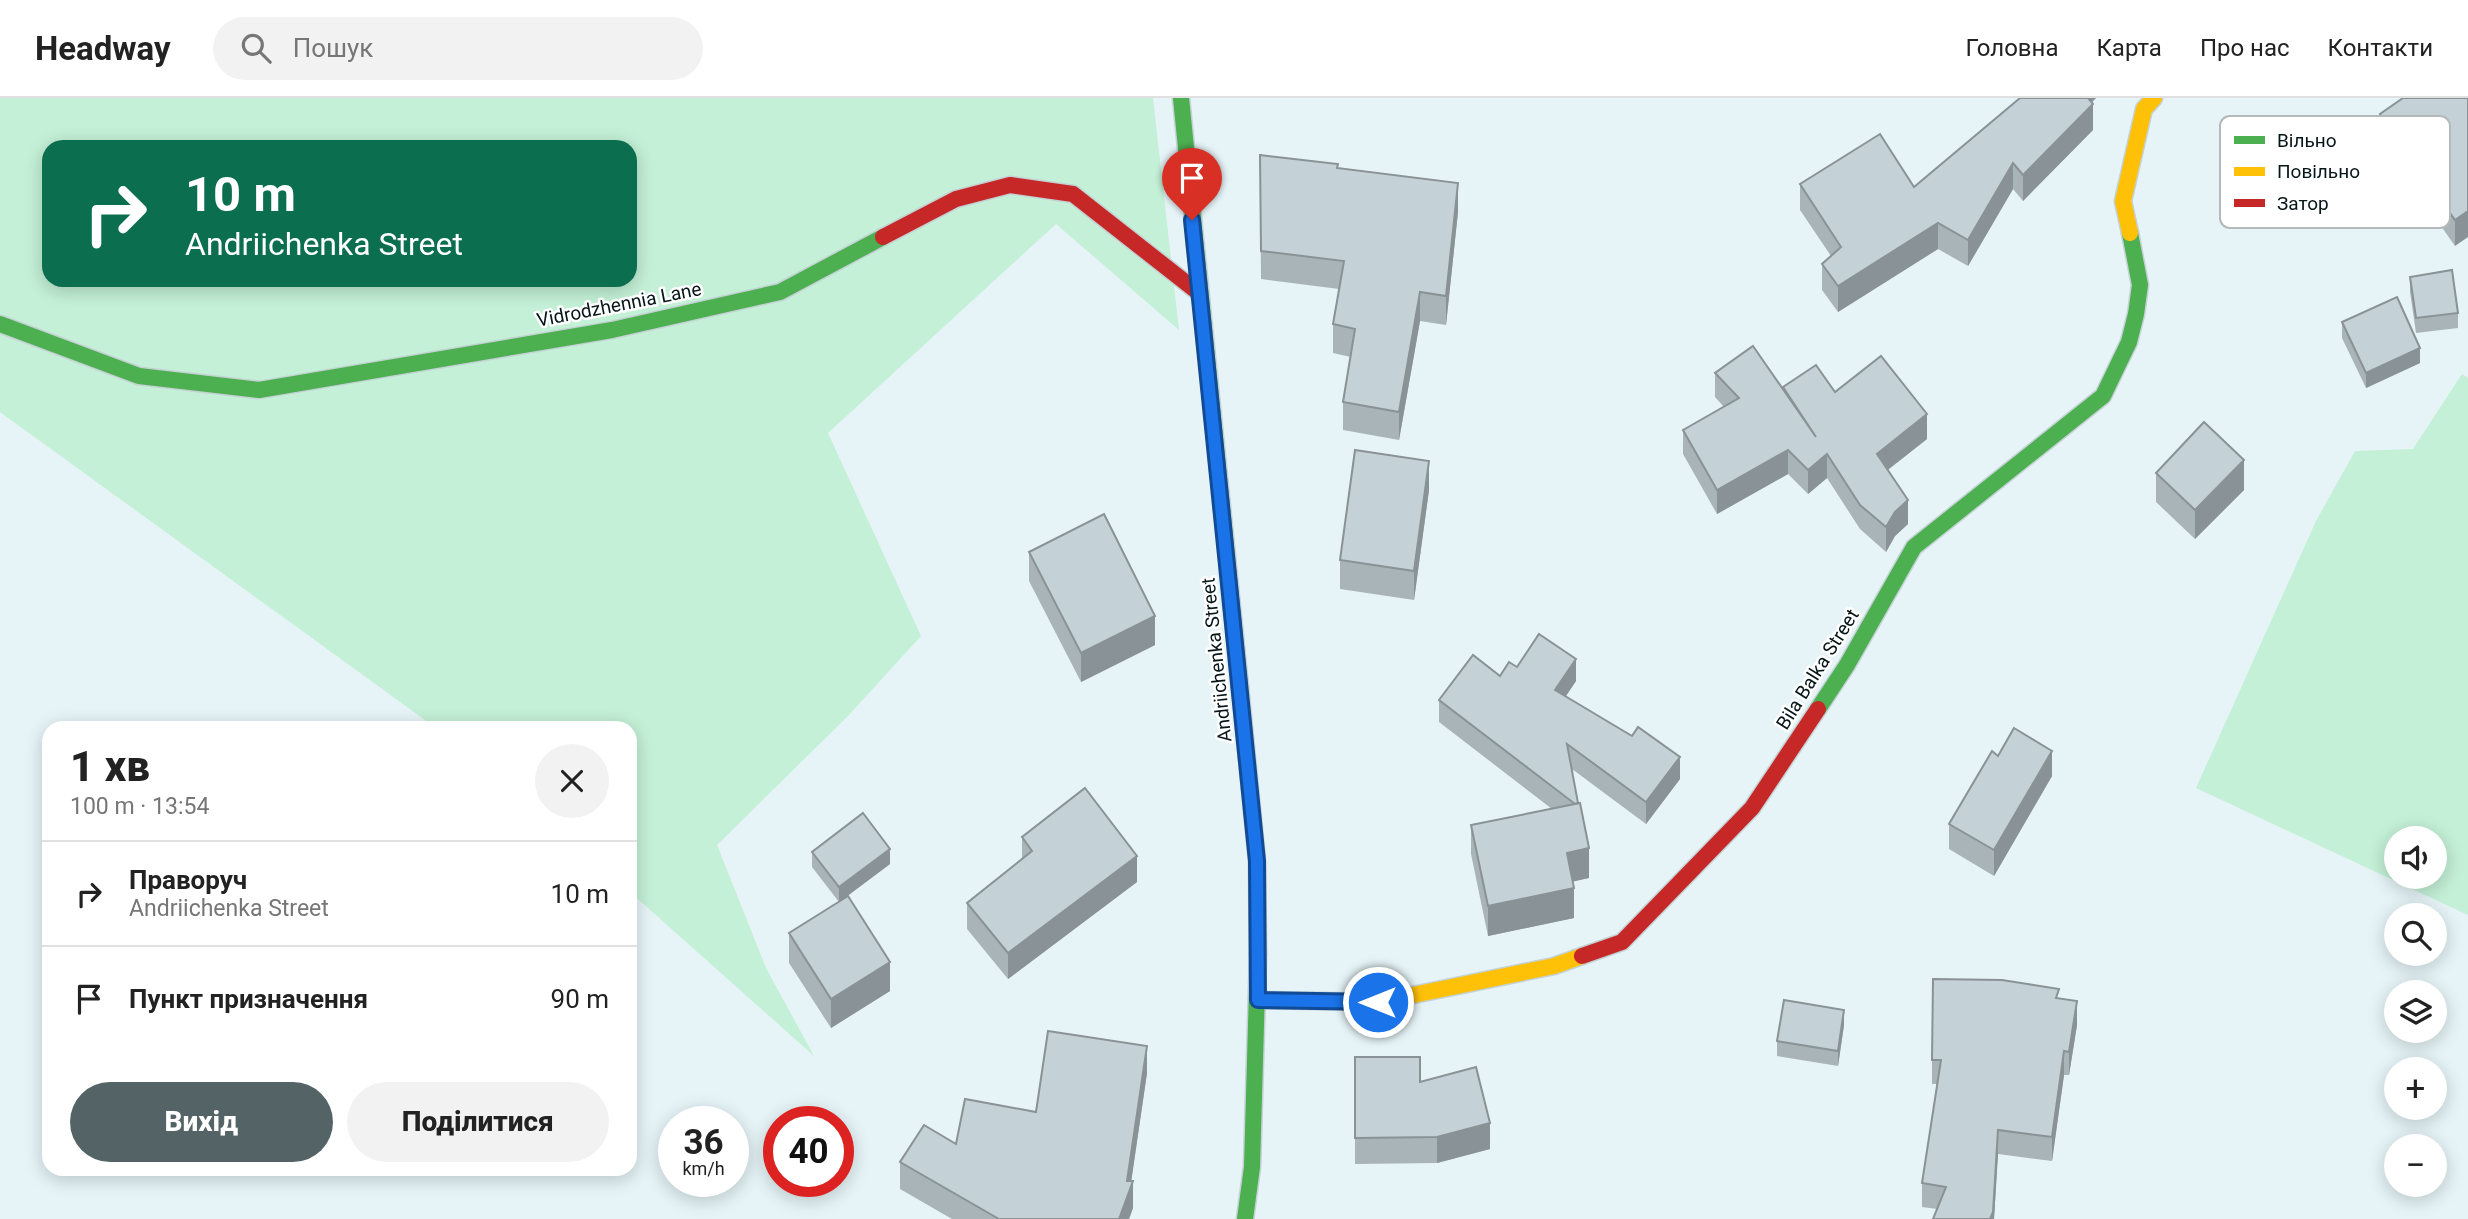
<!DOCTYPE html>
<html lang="uk">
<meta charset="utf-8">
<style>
:root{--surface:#fff;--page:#f2f2f2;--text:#222;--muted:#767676;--line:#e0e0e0;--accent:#546466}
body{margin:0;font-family:Roboto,sans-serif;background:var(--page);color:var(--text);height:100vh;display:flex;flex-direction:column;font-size:26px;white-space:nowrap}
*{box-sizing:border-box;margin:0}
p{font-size:23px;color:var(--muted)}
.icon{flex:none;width:38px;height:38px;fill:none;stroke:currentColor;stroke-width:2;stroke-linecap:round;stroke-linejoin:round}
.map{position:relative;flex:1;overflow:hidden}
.sheet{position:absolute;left:42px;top:623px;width:595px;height:455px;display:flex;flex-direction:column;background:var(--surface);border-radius:21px;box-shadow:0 4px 18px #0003}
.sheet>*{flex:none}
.guide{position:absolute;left:42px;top:42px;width:595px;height:147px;border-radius:21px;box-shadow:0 4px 18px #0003;background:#0b6e4f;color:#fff;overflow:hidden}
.tools{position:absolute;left:2384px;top:728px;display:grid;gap:14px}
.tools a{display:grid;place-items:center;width:63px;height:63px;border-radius:50%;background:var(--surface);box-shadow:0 4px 18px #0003;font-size:35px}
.speed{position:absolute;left:658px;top:1008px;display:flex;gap:14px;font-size:35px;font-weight:700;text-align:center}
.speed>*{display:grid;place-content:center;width:91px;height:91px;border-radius:50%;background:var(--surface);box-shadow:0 4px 18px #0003;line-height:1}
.speed small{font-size:18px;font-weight:400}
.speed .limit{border:10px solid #d22;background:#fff;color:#111}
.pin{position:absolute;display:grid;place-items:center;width:60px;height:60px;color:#fff;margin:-72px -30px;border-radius:50% 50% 50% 0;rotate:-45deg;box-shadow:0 0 7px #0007}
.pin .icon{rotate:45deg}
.me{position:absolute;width:77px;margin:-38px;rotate:270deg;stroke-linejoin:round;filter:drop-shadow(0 0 5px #0008)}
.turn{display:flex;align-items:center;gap:24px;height:147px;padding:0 28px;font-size:32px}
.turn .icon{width:91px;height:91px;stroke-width:2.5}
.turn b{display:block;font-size:49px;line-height:60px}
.round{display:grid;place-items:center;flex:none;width:74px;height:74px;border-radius:37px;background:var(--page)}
.headline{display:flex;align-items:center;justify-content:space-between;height:119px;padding:0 28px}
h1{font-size:42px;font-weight:800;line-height:52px}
.button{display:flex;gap:14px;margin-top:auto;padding:14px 28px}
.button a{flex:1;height:80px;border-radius:42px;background:var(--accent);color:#fff;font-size:28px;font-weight:800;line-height:80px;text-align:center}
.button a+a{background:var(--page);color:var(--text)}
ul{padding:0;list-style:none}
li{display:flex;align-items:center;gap:21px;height:105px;padding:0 28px;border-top:2px solid var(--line)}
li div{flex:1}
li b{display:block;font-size:26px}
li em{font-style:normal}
header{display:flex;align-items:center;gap:42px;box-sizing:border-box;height:98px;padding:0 35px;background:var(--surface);border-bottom:2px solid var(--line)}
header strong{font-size:33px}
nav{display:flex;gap:38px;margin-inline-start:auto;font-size:24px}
.search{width:490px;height:63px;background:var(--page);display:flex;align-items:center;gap:18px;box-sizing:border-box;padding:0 24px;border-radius:38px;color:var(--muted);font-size:26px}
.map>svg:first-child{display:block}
.green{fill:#c3f0d6;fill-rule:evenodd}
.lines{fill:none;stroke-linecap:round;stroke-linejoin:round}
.fast-casing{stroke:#c4d2d5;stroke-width:19}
.slow-casing{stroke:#c4d2d5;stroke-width:19}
.jam-casing{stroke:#c4d2d5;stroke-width:19}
.fast{stroke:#4caf50;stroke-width:16}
.slow{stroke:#ffc107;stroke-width:16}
.jam{stroke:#c62828;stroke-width:16}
.wall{fill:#a9b4b8}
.shaded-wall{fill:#899296}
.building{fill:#c4d1d6;stroke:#899296;stroke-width:2}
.route-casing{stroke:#114b97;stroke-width:18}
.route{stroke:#1a73e8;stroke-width:12}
.labels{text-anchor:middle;stroke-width:5;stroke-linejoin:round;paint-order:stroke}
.street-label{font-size:19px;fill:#061618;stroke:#fff}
.key{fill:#fff;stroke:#b4b9ba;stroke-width:2}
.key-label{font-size:19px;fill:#061618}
</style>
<header>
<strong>Headway</strong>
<div class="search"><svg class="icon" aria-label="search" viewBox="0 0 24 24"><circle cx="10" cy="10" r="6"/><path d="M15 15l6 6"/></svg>Пошук</div>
<nav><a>Головна</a><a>Карта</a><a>Про нас</a><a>Контакти</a></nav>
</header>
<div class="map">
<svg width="2468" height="1121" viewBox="0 0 2468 1121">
<rect width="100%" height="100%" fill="#e6f4f7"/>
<g class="green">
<path d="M0 0H1153L1179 232 1056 126 828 335 921 538 848 618 717 747 766 870 814 958 630 794V630H436L0 314ZM49 49H630V182H49Z"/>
<path d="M2462 276 2468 280V817L2196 690 2316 423 2355 353 2413 351ZM2396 740H2434V779H2396Z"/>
</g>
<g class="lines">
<g class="fast-casing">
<g id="fast">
<path d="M1181 0 1240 589"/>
<path d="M0 226 139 278 259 292 612 232 780 194 883 139"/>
<path d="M1818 611 1847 567 1914 449 2103 298 2129 244 2136 216 2140 187 2130 135"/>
<path d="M1245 1121 1252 1069 1258 856"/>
</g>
</g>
<g class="slow-casing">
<g id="slow">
<path d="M2130 135 2123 103 2144 11 2154 0"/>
<path d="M1240 589 1257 763 1258 856"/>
<path d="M1258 902 1379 904 1554 868 1582 858"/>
</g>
</g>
<g class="jam-casing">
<g id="jam">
<path d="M883 139 956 101 1010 87 1073 96 1199 195"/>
<path d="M1582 858 1622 844 1752 710 1818 611"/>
</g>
</g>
<use href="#fast" class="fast"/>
<use href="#slow" class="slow"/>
<use href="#jam" class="jam"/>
</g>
<g class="wall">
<path d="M2020 0H2096L2092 4 2093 32 2023 103 2013 91 1968 168 1938 151 1838 214 1822 192V166L1831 158 1800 112V86L1914 89Z"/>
<path d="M2468 0 2455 148 2380 41V16Z"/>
<path d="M1260 57 1338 70 1458 114 1446 227 1420 223 1399 342 1343 332V304L1351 259 1333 255V226L1339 191 1261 181Z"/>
<path d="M2410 179 2458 215V230L2416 235 2410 194Z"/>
<path d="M2342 224 2420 265 2366 290 2342 240Z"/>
<path d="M1715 275 1783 292V289L1835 294 1927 341 1888 372 1908 426 1895 438 1886 454 1860 431 1827 380 1808 396 1788 376 1717 416 1683 356V332L1724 309 1715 299Z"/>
<path d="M2156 375 2244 392 2195 441 2156 404Z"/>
<path d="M1429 392 1414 502 1340 491V462Z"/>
<path d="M1029 454 1155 547 1081 584 1029 483Z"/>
<path d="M1517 569 1576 583 1566 598 1680 681 1646 726 1572 671 1589 780 1573 783 1574 820 1488 838 1471 756V727L1552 711 1439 624V602L1500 578Z"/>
<path d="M1998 658 2052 678 1994 778 1949 751V726Z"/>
<path d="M1022 739 1137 784 1008 881 967 831V805L1022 761Z"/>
<path d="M812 754 890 766 841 803 890 893 831 930 789 865V835L839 804 812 769Z"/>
<path d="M2059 900 2077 927 2069 977H2064L2052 1063 1998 1056 1994 1121H1933L1937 1111 1922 1109V1085L1937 986H1932V962Z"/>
<path d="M1844 927 1838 968 1777 958V943Z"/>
<path d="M1355 959 1420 984 1490 1051 1437 1065 1355 1066Z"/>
<path d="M1147 975 1131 1083 1133 1110 1129 1121H952L900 1091V1064L956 1046 1036 1014Z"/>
</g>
<g class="shaded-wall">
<path d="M2079 0H2096L2079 17Z"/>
<path d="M2093 6V32L2023 103V77Z"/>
<path d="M2013 65V91L1968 168V142Z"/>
<path d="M1458 85V114L1446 227V198Z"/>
<path d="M2468 113V139L2455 148V122Z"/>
<path d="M1938 125V151L1838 214V188Z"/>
<path d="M1420 194V223L1399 342V314Z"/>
<path d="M2420 250V265L2366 290V275Z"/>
<path d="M1927 316V341L1877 380V356Z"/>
<path d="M1788 352V376L1717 416V392Z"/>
<path d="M1827 356V380L1808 396V372Z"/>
<path d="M2244 362V392L2195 441V412Z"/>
<path d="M1429 363V392L1414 502V473Z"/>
<path d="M1908 402V426L1895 438 1886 454V429L1895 414Z"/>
<path d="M1155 518V547L1081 584V555Z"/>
<path d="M1576 561V583L1555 614V592Z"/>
<path d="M2052 653V678L1994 778V752Z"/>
<path d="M1680 659V681L1646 726V704Z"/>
<path d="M1589 750V780L1567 785V755Z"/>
<path d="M890 751V766L839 804V789Z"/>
<path d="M1137 758V784L1008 881V855Z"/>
<path d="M1574 790V820L1488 838V808Z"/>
<path d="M890 864V893L831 930V901Z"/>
<path d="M2077 903V927L2069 977V954Z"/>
<path d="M1844 912V927L1838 968V953Z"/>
<path d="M1147 948V975L1130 1092 1133 1083V1110L1129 1121H1119L1127 1083Z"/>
<path d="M2064 953V977L2052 1063V1039Z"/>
<path d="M1490 1025V1051L1437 1065V1039Z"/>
<path d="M1998 1032V1056L1994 1121H1990Z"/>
</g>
<g class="building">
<path d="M2020 0H2088L2093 6 2023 77 2013 65 1968 142 1938 125 1838 188 1822 166 1841 149 1800 86 1880 36 1914 89Z"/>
<path d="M2403 0H2468V113L2455 122 2380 16Z"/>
<path d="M1260 57 1338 66 1337 70 1458 85 1446 198 1420 194 1399 314 1343 304 1355 231 1333 226 1344 163 1261 153Z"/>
<path d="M2452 172 2458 215 2416 220 2410 179Z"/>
<path d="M2397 199 2420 250 2366 275 2342 224Z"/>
<path d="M1753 248 1816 339 1783 289 1816 267 1835 294 1881 258 1927 316 1877 356 1908 402 1895 414 1886 429 1860 407 1827 356 1808 372 1788 352 1717 392 1683 332 1739 300 1715 275Z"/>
<path d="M2204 324 2244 362 2195 412 2156 375Z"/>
<path d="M1355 352 1429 363 1414 473 1340 462Z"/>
<path d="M1104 416 1155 518 1081 555 1029 454Z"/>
<path d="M1539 536 1576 561 1555 592 1632 638 1638 629 1680 659 1646 704 1567 646 1578 705 1575 706 1439 602 1473 557 1500 578 1509 564 1517 569Z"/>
<path d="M2014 630 2052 653 1994 752 1949 726 1992 653 1998 658Z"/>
<path d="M1085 690 1137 758 1008 855 967 805 1032 753 1022 739Z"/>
<path d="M1580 705 1589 750 1567 755 1574 790 1488 808 1471 727Z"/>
<path d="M863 715 890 751 839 789 812 754Z"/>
<path d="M848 798 890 864 831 901 789 835Z"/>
<path d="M1933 881 2002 882 2059 891 2056 900 2077 903 2069 954 2064 953 2052 1039 1998 1032 1993 1114 1990 1121H1933L1946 1089 1922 1085 1941 962H1932Z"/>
<path d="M1784 902 1844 912 1838 953 1777 943Z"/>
<path d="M1048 933 1147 948 1127 1083H1133L1119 1121H999L900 1064 924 1027 956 1046 965 1001 1036 1014Z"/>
<path d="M1355 959H1420V984L1476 969 1490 1025 1437 1039 1355 1040Z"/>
</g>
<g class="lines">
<g class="route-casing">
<path id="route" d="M1192 122 1257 763 1258 902 1378 904"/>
</g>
<use href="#route" class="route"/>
</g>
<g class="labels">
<g class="street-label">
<text transform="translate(619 206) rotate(-11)" y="7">Vidrodzhennia Lane</text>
<text transform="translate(1216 562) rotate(-96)" y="7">Andriichenka Street</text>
<text transform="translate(1817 571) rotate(-58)" y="7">Bila Balka Street</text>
</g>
</g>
<rect x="2220" y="18" width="230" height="112" rx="10" class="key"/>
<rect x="2234" y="38" width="31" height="8" fill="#4caf50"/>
<rect x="2234" y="69" width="31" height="9" fill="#ffc107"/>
<rect x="2234" y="101" width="31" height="8" fill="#c62828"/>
<g class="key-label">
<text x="2277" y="49">Вільно</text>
<text x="2277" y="80">Повільно</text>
<text x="2277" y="112">Затор</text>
</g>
</svg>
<div class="tools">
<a><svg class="icon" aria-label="sound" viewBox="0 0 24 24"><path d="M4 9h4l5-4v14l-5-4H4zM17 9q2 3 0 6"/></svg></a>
<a><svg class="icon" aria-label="search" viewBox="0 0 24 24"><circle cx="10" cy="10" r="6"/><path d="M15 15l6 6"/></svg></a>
<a><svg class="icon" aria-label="layers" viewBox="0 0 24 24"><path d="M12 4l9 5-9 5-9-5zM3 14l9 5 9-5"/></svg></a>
<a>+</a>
<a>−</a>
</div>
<div class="speed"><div>36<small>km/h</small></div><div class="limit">40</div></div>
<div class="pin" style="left:1192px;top:122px;background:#d93025"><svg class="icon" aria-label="arrive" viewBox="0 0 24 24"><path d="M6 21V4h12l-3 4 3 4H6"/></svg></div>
<svg class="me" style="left:1378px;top:904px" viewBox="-20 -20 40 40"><circle r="17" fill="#1a73e8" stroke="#fff" stroke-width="3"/><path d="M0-11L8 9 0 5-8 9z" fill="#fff"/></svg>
<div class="guide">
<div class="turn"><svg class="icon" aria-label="right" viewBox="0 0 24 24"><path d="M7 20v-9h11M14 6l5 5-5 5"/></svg><div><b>10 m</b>Andriichenka Street</div></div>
</div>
<section class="sheet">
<div class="headline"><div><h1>1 хв</h1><p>100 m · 13:54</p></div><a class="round"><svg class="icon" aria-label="close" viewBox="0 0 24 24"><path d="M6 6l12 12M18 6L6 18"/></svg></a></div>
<ul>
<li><svg class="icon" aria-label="right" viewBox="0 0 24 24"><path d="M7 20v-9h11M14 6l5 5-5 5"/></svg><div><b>Праворуч</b><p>Andriichenka Street</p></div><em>10 m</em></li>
<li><svg class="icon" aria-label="arrive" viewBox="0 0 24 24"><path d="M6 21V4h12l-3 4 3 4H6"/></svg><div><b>Пункт призначення</b></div><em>90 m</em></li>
</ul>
<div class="button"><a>Вихід</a><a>Поділитися</a></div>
</section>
</div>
